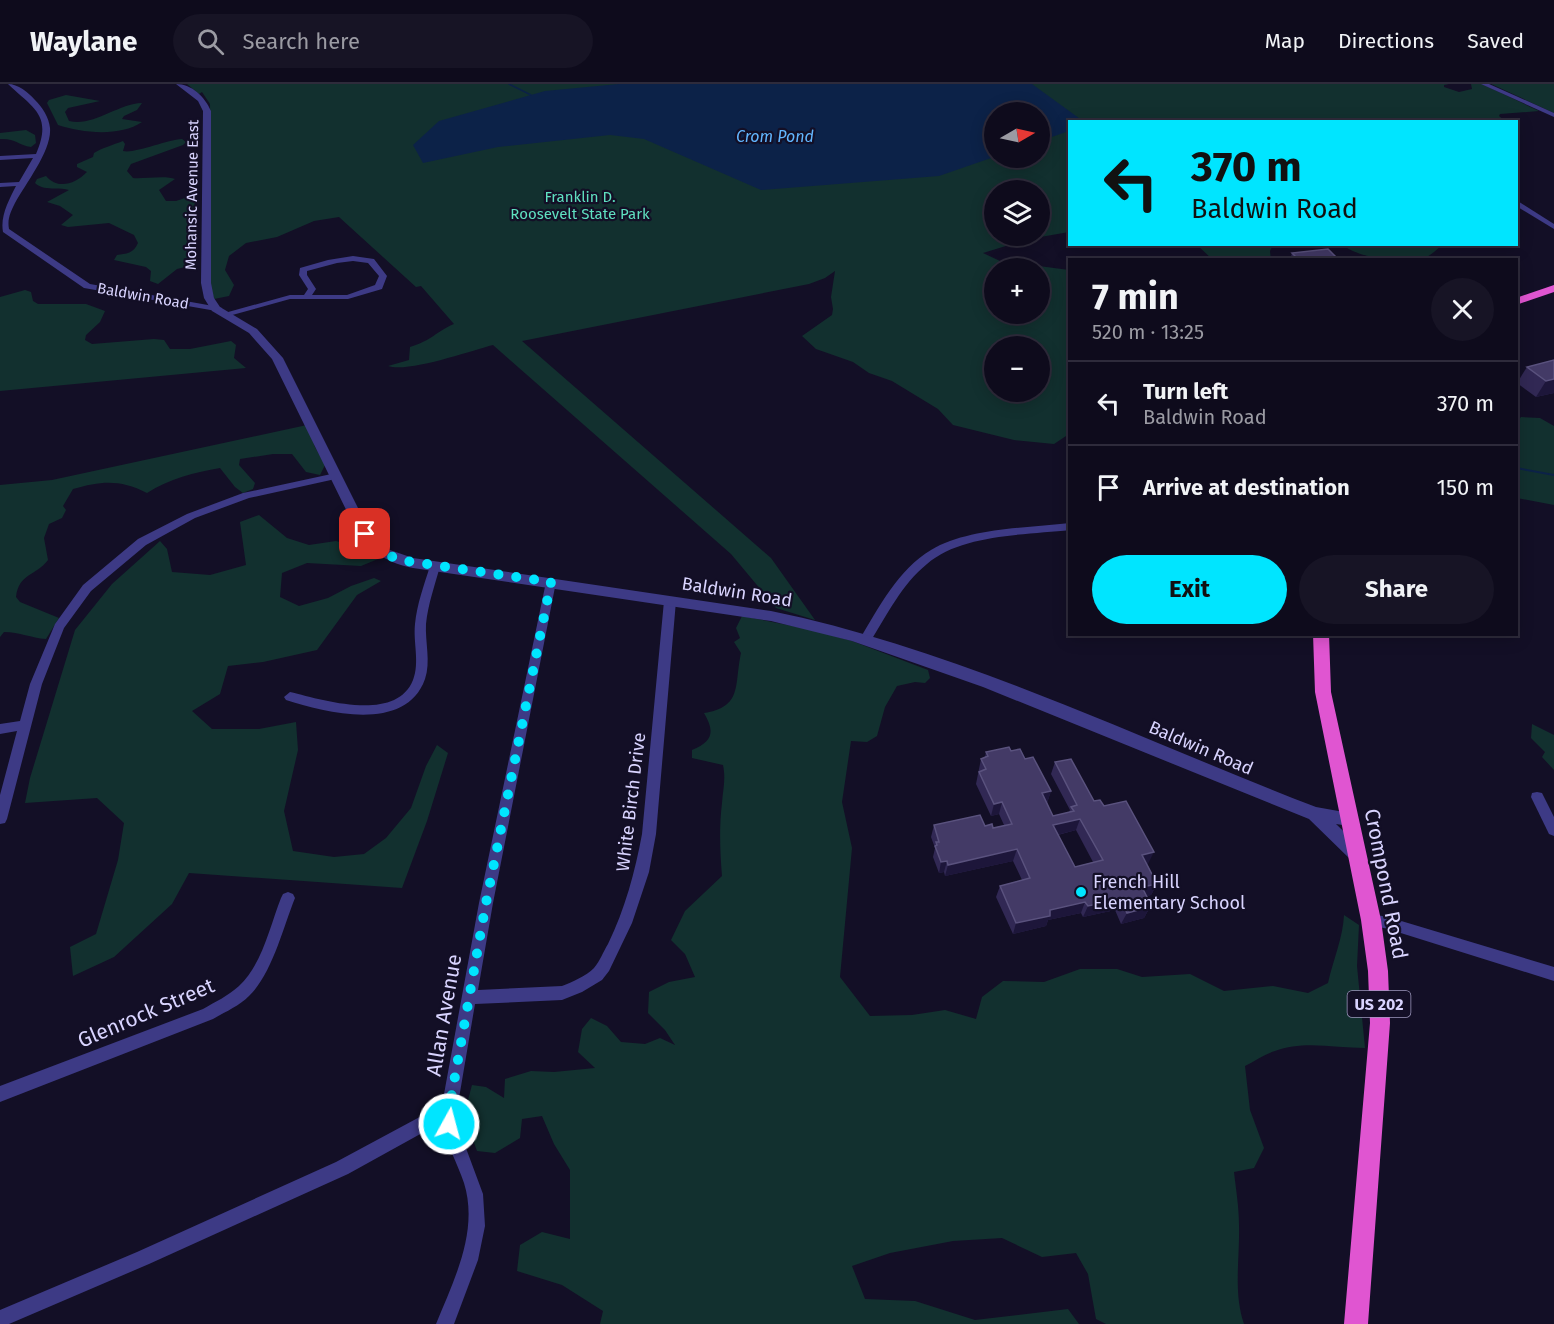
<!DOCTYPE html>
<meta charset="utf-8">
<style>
:root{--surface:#0e0b1c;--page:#171425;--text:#f1f3f6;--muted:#9b9ba3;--line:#2e2b3b;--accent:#00e5ff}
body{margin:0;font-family:"Fira Sans",sans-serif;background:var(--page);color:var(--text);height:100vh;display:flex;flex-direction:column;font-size:22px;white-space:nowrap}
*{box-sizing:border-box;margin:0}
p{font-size:20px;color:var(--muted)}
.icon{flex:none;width:33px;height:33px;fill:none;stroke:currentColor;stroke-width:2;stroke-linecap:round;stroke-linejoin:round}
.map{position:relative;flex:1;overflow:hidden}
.side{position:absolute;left:1068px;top:174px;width:450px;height:378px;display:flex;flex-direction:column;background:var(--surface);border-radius:0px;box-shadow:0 3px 15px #0003,0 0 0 2px var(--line)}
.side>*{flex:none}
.hud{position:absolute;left:1068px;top:36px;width:450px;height:126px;border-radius:0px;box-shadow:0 3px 15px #0003,0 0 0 2px var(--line);background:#00e5ff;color:#111;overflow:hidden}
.needle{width:39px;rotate:81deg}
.fabs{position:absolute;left:984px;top:18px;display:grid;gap:12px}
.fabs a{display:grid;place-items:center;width:66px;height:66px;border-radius:50%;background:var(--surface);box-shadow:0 3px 15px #0003,0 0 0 2px var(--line);font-size:30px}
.pin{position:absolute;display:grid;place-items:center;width:51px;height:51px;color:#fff;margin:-26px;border-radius:12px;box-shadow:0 3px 9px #0006}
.me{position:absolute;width:66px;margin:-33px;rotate:7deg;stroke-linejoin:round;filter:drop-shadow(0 0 4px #0008)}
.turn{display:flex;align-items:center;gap:21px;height:126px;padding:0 24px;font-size:27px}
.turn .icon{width:78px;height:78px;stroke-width:2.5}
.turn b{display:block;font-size:42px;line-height:51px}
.round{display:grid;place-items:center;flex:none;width:63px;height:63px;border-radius:32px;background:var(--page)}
.head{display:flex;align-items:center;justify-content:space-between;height:102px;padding:0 24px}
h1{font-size:36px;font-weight:700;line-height:45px}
.action{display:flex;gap:12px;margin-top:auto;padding:12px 24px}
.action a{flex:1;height:69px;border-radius:36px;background:var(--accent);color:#111;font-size:24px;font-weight:700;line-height:69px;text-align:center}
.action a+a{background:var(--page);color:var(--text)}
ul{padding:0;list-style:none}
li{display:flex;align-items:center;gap:18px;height:84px;padding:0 24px;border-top:2px solid var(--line)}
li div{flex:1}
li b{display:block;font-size:22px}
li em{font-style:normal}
header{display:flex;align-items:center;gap:36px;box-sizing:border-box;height:84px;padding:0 30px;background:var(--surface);border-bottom:2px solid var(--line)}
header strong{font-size:28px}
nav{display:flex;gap:33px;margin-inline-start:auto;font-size:21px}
.search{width:420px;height:54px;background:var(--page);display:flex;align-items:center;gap:15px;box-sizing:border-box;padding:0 21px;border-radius:33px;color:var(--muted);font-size:22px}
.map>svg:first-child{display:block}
.green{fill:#12302f;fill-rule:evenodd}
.water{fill:#0c2248}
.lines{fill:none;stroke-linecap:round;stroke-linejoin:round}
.stream-far1{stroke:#0c2248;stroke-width:1.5}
.stream{stroke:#0c2248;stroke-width:2}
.minor{fill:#3d3a85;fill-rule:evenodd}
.tertiary{fill:#3d3a85;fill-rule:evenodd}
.trunk{fill:#e055d1;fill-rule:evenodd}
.wall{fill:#312854;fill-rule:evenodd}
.shaded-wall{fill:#1d163a}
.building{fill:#433a66;stroke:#5a527e;stroke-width:1.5;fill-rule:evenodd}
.route{stroke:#00e5ff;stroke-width:10;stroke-dasharray:0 18}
.poi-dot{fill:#00e5ff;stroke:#130f26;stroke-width:2}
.labels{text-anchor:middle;stroke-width:4.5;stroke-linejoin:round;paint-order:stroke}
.far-street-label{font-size:15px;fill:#d9d4ff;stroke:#130f26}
.far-park-label{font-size:15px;fill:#5fe0c0;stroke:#130f26}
.far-water-label{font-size:16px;font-style:italic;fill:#62b6ff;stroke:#130f26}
.shield{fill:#130f26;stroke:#9e99be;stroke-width:1.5}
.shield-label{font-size:16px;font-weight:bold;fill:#d9d4ff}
.street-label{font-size:18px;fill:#d9d4ff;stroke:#130f26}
.poi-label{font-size:18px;fill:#d9d4ff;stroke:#130f26;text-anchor:start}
.near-street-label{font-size:21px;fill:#d9d4ff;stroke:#130f26}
</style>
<header>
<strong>Waylane</strong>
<div class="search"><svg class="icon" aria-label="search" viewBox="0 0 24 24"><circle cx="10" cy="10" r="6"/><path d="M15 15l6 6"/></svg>Search here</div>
<nav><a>Map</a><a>Directions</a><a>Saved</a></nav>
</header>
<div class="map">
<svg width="1554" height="1240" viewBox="0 0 1554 1240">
<rect width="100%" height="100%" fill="#130f26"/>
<g class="green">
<path d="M187 0H1449L1444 1V3L1459 8 1472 5 1471 0H1482L1539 27 1500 30 1499 32 1506 38H1070L1069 148 1029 155 983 169 1000 177 1069 186V350L1054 360 1014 356 953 341 938 325 892 297 869 289 853 278 816 265 802 252 832 231 833 225 831 213 835 187 825 194 809 200 522 257 771 474 815 536 776 524 731 470 493 261C470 267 408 289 388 282L409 276 410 263C431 257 437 247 454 240L421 202 416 203 339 133 314 137 277 153 246 159 229 172 225 186 234 201 229 212 214 215 211 203 210 20 202 8 199 10ZM994 28H1040V74H994ZM994 106H1040V152H994ZM994 184H1040V230H994ZM994 262H1040V308H994Z"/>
<path d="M1491 0H1554V29Z"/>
<path d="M66 11 100 17 68 24 65 28 69 37C93 43 117 20 142 19L137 26 124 32 122 35 142 38C120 53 82 49 58 41L47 19 49 16Z"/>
<path d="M26 46 35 51 36 59 31 63C18 61 15 54 0 55V49Z"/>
<path d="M182 55 186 58 183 61 131 80 127 87 133 94C144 95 166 91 175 95L159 106 166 117H176L194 111 196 114 190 142 197 180 177 185 158 200 150 197 151 187 146 183 114 176 117 171C126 170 134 169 138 159L134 151 109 139 68 143 61 141 73 131 60 122 47 118 69 106C58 102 44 108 35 99L37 95 46 92C58 106 75 100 87 88L77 83V80L93 73 94 69C102 64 113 61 123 57L125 60 123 67C134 70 166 56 182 55Z"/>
<path d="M1197 161H1273L1270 167 1271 176 1212 175Z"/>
<path d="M1437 161 1440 163C1435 167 1430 172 1424 174 1408 182 1355 173 1343 161Z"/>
<path d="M25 206 31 208 33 217 38 220H86L105 227 100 238 86 251 85 256 92 260 154 255 164 256 170 265H190L231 257 236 261 234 274 246 284 0 307V213Z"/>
<path d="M1521 333 1540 334 1554 342V421L1517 414V338Z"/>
<path d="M307 341 315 363 325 381 320 391 306 388 292 370H273L240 375 239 381 255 399 253 405 243 409 235 403 220 384C195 388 169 395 147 409 120 395 101 397 73 405L63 422 66 426 62 434 49 440 44 454 48 476C36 492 19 489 16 513L20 518 59 534 46 555C31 554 20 548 4 548L0 553V401L52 396Z"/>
<path d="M259 431 287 454 309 461 336 457 357 463 378 475 361 482 307 479 282 489 280 513 299 522 328 514 351 502 374 494 381 497 357 511 317 566 263 578 228 582 220 610 192 627 212 645H259L296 638 298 666 284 727 293 767 334 773 364 770 386 754 411 724 426 682 437 661 448 669 427 737 402 804 189 789 172 820 114 873 73 892 70 863 96 850 118 776 124 739 97 714 25 719 30 694 75 546 112 500 160 457 167 465 172 488 210 491 246 481 240 438Z"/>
<path d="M742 532 813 546 852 557 928 586 930 594 925 599 915 598 897 602 885 623 877 652 867 658 851 657 842 718 852 764 840 893 870 932 912 931 945 926 976 935 982 913 1003 897 1044 898 1080 885H1117L1142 893 1190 890 1224 907 1273 902 1308 909 1328 899C1333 876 1343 854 1344 831L1359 841 1357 882 1365 964C1336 964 1303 956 1275 967 1265 970 1255 977 1245 982L1250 1026 1264 1064 1254 1084 1234 1088C1236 1106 1239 1123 1239 1141 1240 1174 1233 1208 1244 1240H1106L1096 1235 1088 1190 1076 1169 1042 1173 1002 1154 953 1157 890 1169 852 1182 865 1215 915 1217 975 1236 1068 1225 1079 1240H600L603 1227 562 1201 517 1187 520 1161 542 1148 570 1155V1086L554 1060 542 1032 522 1035 520 1054 495 1069 477 1067 464 1031 472 1001 486 1003 504 1014 505 995 531 987 554 988 595 984 578 968 582 945 591 934 607 942 621 958 645 960 660 954 675 961 665 946 648 929 649 908 669 898 695 893 685 870 671 856 685 827 722 792C720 768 719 743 722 719 723 705 726 695 723 681L692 674V666C713 657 715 648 704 629 743 623 734 601 741 569L734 558 740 554 736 544Z"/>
<path d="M1532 640 1554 651V686L1542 673 1545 668 1531 654Z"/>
</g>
<path class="water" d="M619 0H1032L1083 37 1070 38 1069 47 1040 57V28H994V73L939 92 761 106 644 55 610 51 498 63 423 79 413 61 439 37 545 7Z"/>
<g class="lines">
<path class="stream-far1" d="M509 0 531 11"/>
<path class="stream" d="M1516 384 1554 391"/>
<g class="minor">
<path d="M8 0C18 0 28 8 35 16 42 23 49 33 50 44 52 66 26 99 15 119 11 127 7 135 9 145L90 200 219 223 222 224V228L84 204 3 148C0 132 9 116 16 102L0 103V99L19 98 33 74 0 76V72L36 70C53 31 33 24 8 0Z"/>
<path d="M1481 0H1489L1554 29V33Z"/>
<path d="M1516 116 1554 140V145L1516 122Z"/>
<path d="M353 172 374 175 387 192 382 205 348 215H290L225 233 221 230 290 211H304L308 205 299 191 300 184 328 176ZM353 177 368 179 379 192 375 201 347 211H312L316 205 307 191V187L337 179Z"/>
<path d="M336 389 341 392 340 394 249 414 195 434 146 461 91 507 64 544 42 600 7 735 5 739 0 740V711L17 647 0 650V640L20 637 30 600 55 540 83 501 138 455 187 430 243 409Z"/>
<path d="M1070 439V446C1026 451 961 450 927 480 902 500 887 531 870 558H862L860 555C878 524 899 485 931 466 968 444 1027 444 1070 439Z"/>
<path d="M435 478 440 482C435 501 428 520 426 540 425 558 431 578 425 595 406 649 327 629 286 616L284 613 290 608C323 616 396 639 413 596 420 579 413 558 415 540 417 520 424 501 430 482Z"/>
<path d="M551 494 556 498 493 819 478 906 562 902C572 898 586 892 594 884 600 877 603 868 608 860 625 825 635 788 642 750L664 517 670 513 676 517 656 750 649 788 632 839 609 887 602 896 582 908 562 916 475 920 457 1026 460 1048 483 1110 485 1142 478 1176 454 1240H436C454 1196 479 1147 464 1099 457 1078 446 1060 442 1038L348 1090 149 1180 9 1240H0V1226L137 1168 336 1078 442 1021 479 819 546 498Z"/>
<path d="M1537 708 1542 709 1554 733V752L1549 750 1531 713 1532 709Z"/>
<path d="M288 808 293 810 295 814C283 844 272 890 249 912 239 922 225 928 213 935L0 1018V1002L203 925C215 918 228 912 239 902 262 881 270 842 281 814L283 810Z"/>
<path d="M1371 830 1388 833 1554 883V897L1388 845 1366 840 1364 836 1366 832Z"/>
</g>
<path class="tertiary" d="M176 0C192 0 205 13 211 27V199L214 214 220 223 257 245 283 274 370 448 387 465 413 474 771 527C957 565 1139 655 1316 723L1355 730 1357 735 1355 740 1349 742 1336 740 1363 766 1365 771 1363 776 1357 778 1351 776 1309 735 983 603 852 557 771 537 413 484C389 479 373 470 358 450L272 275 249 249 212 227 204 214 201 199 203 27 198 17Z"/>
<g class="trunk">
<path d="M1554 201V208L1516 221V214Z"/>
<path d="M1313 550H1329L1331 608 1381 836 1388 887 1390 939 1368 1240H1344L1370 939 1368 887 1361 836 1315 608Z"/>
</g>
</g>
<g class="wall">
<path d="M1292 169 1336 173 1335 176H1290Z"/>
<path d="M1554 276V309L1536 313 1517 299 1527 283Z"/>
<path d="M1011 667 1025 675 1051 707 1047 719 1053 732 1069 728 1070 726 1051 690 1055 678 1094 717 1104 722 1148 780H1147L1157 800 1151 811 1147 812 1151 821 1144 834 1121 840 1115 826 1083 833 1081 829 1048 836 1046 842 1013 850 996 813 1000 802 1022 796 1013 777 945 792 944 788 939 789 933 773 935 764 931 753 934 741 985 742 993 744 1004 741 999 730 991 732 976 700 981 675 985 673 986 668ZM1076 746 1093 778 1075 783 1058 751Z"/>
</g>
<g class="shaded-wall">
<path d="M1554 295V309L1536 313 1546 297Z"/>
<path d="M1051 707 1047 719 1042 709Z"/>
<path d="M1002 718 999 730 991 732 994 720Z"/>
<path d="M1080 735 1076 746 1049 753 1053 741Z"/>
<path d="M1017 765 1013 777 945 792 948 781Z"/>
<path d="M1154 768 1148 780 1136 782 1142 771Z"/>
<path d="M947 777 944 788 939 789 941 778Z"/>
<path d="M1157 800 1151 811 1137 814 1142 803Z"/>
<path d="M1120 815 1115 826 1083 833 1088 822Z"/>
<path d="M1085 818 1081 829 1048 836 1046 842 1013 850 1016 839 1050 826Z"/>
<path d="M1151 821 1144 834 1121 840 1127 829Z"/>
</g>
<g class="building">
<path d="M1328 165 1336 173 1315 176H1299L1292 169Z"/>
<path d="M1554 276V295L1546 297 1527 283Z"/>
<path d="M1009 663 1011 667 1020 665 1025 675 1033 673 1051 707 1042 709 1053 732 1074 727 1071 723 1077 721 1055 678 1071 675 1094 717 1100 716 1104 722 1126 717 1154 768 1142 771 1157 800 1142 803 1151 821H1148L1149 823 1127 829 1120 815 1088 822 1085 818 1050 826V832L1016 839 1000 802 1030 794 1017 765 948 781 947 777 941 778 935 762 937 761 936 758H939L934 741 980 731 985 742 992 740 993 744 1012 740 1002 718 994 720 979 688 986 685 981 675 988 672 986 668ZM1080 735 1103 776 1075 783 1053 741Z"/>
</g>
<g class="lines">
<path class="route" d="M365 450 382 468 399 476 551 498 486 819 449 1026V1040"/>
</g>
<circle class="poi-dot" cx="1081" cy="808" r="6"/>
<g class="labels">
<g class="far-street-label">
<text transform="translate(192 111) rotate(-89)" y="5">Mohansic Avenue East</text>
<text transform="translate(143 212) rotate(10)" y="5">Baldwin Road</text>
</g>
<g class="far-park-label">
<text x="580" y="118">Franklin D.<tspan x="580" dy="17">Roosevelt State Park</tspan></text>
</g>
<g class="far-water-label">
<text x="775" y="58">Crom Pond</text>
</g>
<rect class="shield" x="1347.5" y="907" width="63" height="26" rx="4.5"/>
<g class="shield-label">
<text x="1379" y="926">US 202</text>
</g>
<g class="street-label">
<text transform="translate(737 508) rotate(9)" y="6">Baldwin Road</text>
<text transform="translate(1201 664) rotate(23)" y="6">Baldwin Road</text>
<text transform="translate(631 718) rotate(-83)" y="6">White Birch Drive</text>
</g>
<g class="poi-label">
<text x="1093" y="804">French Hill<tspan x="1093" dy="21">Elementary School</tspan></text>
</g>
<g class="near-street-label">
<text transform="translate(1386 800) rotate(79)" y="7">Crompond Road</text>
<text transform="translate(146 929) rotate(-23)" y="7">Glenrock Street</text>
<text transform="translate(444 931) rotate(-80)" y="7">Allan Avenue</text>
</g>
</g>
</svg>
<div class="fabs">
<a><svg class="needle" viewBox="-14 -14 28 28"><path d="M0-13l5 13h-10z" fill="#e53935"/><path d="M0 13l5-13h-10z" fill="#9b9ba3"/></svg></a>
<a><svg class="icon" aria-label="layers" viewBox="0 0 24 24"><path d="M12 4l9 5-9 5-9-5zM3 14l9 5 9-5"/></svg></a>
<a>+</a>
<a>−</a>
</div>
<div class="pin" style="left:365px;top:450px;background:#d93025"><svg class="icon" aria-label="arrive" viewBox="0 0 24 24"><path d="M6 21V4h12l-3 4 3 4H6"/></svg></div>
<svg class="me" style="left:449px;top:1040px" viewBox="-20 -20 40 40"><circle r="17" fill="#00e5ff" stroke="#fff" stroke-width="3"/><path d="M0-11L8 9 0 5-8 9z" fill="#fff"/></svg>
<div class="hud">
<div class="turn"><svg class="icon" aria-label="left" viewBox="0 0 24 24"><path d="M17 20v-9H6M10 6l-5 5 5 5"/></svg><div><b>370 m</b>Baldwin Road</div></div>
</div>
<section class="side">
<div class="head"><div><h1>7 min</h1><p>520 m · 13:25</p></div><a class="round"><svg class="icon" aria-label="close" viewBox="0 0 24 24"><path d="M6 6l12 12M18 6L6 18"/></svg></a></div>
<ul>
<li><svg class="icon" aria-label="left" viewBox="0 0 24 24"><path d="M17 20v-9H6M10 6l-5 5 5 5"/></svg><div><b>Turn left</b><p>Baldwin Road</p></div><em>370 m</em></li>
<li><svg class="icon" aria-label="arrive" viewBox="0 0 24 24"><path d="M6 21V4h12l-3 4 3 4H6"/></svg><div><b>Arrive at destination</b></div><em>150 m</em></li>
</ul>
<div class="action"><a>Exit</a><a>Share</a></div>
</section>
</div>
